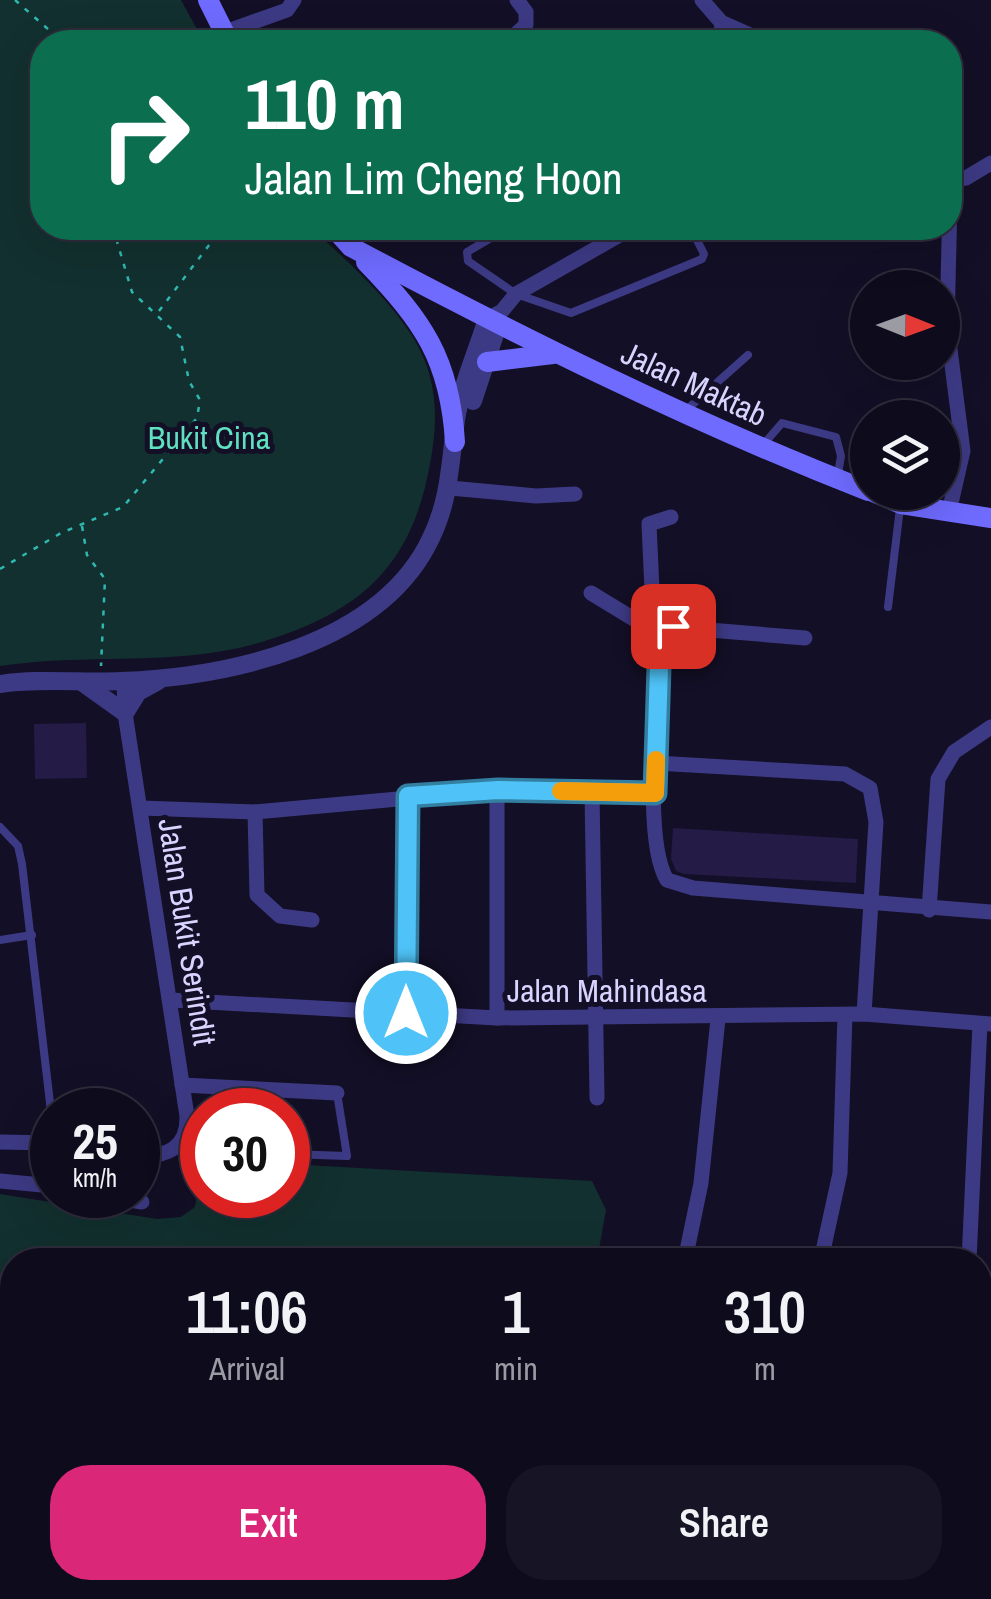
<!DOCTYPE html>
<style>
:root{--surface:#0e0b1c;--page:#171425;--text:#f1f3f6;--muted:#9b9ba3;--line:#2e2b3b;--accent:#db2777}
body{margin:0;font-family:"Archivo Narrow",sans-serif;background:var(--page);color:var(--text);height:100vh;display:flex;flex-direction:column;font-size:38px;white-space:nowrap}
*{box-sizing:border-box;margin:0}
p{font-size:32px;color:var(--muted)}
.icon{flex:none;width:55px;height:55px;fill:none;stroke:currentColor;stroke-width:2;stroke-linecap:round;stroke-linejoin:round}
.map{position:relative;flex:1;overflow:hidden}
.side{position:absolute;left:0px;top:1248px;width:992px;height:352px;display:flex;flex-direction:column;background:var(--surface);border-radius:40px 40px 0 0;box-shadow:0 10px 40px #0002,0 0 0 2px var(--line)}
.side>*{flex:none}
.guide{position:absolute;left:30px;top:30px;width:932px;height:210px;border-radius:40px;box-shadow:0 10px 40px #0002,0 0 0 2px var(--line);background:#0b6e4f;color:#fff;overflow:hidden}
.needle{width:65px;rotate:91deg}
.fabs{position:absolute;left:850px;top:270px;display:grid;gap:20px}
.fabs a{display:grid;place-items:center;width:110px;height:110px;border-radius:50%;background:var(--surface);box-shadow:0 10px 40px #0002,0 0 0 2px var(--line);font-size:50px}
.speed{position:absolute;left:30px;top:1088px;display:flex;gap:20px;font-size:50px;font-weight:700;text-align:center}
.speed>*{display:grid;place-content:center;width:130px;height:130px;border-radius:50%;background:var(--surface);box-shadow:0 10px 40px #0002,0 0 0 2px var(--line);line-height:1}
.speed small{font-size:25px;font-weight:400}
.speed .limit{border:15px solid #d22;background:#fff;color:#111}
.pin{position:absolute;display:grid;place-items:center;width:85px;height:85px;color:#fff;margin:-42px;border-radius:20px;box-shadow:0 5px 15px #0006}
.me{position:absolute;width:110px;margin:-55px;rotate:0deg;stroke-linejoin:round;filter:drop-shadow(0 0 8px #0008)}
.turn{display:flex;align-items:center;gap:35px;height:210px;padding:0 50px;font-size:45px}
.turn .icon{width:130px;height:130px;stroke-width:2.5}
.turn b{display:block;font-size:70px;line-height:85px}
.eta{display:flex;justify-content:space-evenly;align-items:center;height:170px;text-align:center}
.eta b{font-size:60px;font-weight:600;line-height:70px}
.primary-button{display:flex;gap:20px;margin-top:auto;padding:20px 50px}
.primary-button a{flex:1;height:115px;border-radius:40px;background:var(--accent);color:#fff;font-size:40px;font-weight:600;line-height:115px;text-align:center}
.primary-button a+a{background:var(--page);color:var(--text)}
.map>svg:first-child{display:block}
.green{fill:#12302f}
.building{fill:#241b47}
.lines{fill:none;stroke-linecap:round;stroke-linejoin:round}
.path{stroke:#2fb8b0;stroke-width:2.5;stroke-dasharray:5 8;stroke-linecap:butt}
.service{stroke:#3d3a85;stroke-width:8}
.minor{stroke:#3d3a85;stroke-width:15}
.tertiary{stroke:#3d3a85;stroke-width:18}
.secondary{stroke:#6f6bff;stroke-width:20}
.primary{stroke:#c25bff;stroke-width:22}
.route-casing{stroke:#337fa1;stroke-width:25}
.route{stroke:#4fc3f7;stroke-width:18}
.slow{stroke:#f59e0b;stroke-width:18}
.labels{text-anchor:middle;stroke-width:10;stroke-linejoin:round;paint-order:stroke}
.street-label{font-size:32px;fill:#d9d4ff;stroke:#130f26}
.park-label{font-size:32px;fill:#5fe0c0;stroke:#130f26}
</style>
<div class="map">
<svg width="991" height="1599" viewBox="0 0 991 1599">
<rect width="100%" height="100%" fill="#130f26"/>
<g class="green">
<path d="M0 0H181L204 42H42V228H310C345 257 408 316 424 359 438 393 437 428 430 464 412 565 362 611 265 641 178 668 88 652 0 666Z"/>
<path d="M288 1164 592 1181 606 1210 597 1260H12V1429L0 1428V1194L157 1219 181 1217 195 1207 200 1176 202 1195H288Z"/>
</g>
<g class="building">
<path d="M86 723 87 778 35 779 34 724Z"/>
<path d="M673 828 858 839 856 883 684 874 676 871 671 859Z"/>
<path d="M417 979H444V997L417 996Z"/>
</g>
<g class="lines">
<g class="path">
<path d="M15 0 49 30 81 42"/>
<path d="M159 311 222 228"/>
<path d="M82 526 87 555 105 579 101 666"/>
<path d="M0 569 61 533 123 507 197 418 200 400 189 381 180 337 132 292 113 228"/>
</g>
<g class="service">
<path d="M711 42 721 22"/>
<path d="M508 228 467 252 468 261 516 294 571 313 702 259 704 254 691 228"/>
<path d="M684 412 748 355"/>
<path d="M762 446 782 423 836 437 841 456 838 474"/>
<path d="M888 607 900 508"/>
<path d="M0 827 18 846 22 864 52 1120"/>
<path d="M0 940 32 935"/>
<path d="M185 1140 202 1146"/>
<path d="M288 1154 347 1156 337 1093"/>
<path d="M794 1599 798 1588"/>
</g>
<g class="minor">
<path d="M702 0 721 22 766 42"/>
<path d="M225 32 287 10 294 0"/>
<path d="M507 42 526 25V12L517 0"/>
<path d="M950 180 966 178 991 163"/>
<path d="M487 319 502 311 516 294 632 228"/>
<path d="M450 488 536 496 575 494"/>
<path d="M949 512 963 451 947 326 950 200"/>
<path d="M591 593 660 635"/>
<path d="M638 621 652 590 649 524 671 517"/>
<path d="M805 638 673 627 660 635C660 690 641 838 667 880L693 888 991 912"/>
<path d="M124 681 125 713 187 1116C188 1148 167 1157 138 1156"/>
<path d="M656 763 845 774 870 788 876 822 864 1014"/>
<path d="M592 792 597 1098"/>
<path d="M141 808 255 812 497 790 655 793"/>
<path d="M255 812 257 895 280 916 312 920"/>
<path d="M929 910 938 779 954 752 991 727"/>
<path d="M171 1000 497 1018 864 1014 991 1024"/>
<path d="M406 1013 407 796"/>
<path d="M497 1018V790"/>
<path d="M182 1085 337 1093"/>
<path d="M0 1142 52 1143"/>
<path d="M0 1181 52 1186"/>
<path d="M101 1195 142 1202"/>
<path d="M685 1260 701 1183 718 1019"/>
<path d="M821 1260 840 1173 845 1015"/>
<path d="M969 1260 980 1024"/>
<path d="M0 1549 12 1521"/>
<path d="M980 1584 990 1599"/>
<path d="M544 1588 563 1599"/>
<path d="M601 1588 611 1599"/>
<path d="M0 1597 3 1599"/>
<path d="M138 1599 144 1588"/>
<path d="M729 1599 733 1588"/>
<path d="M857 1599 861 1588"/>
</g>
<g class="tertiary">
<path d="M473 401 498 325"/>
<path d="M83 683 125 713 138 692 158 681"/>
<path d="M0 684C39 678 82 683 121 681 228 677 381 645 431 538 450 499 450 462 456 420 461 387 477 351 487 319"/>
</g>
<g class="secondary">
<path d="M208 0 229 42"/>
<path d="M334 228 351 247C520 337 689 421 868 491"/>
<path d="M366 262C423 321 450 359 455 442"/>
<path d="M487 362 553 354"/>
<path d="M873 492 901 504 991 518"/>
</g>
<g class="primary">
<path d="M0 1559 12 1565"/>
<path d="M58 1588 80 1599"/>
</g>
</g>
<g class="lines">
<g class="route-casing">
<path id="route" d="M406 1013 408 796 498 790 655 793 660 636 673 626"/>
</g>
<use href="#route" class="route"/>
<path class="slow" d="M561 791 655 793 656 760"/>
</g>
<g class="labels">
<g class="street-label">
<text transform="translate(694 384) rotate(25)" y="11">Jalan Maktab</text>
<text transform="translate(187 932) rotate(81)" y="11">Jalan Bukit Serindit</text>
<text x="607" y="1002">Jalan Mahindasa</text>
</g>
<g class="park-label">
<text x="209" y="449">Bukit Cina</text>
</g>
</g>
</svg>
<div class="fabs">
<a><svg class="needle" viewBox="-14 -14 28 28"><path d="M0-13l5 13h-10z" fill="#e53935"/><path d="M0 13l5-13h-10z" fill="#9b9ba3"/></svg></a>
<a><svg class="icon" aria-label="layers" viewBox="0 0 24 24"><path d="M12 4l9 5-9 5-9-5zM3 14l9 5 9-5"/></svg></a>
</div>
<div class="speed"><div>25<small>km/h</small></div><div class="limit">30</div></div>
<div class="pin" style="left:673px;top:626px;background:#d93025"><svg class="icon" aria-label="arrive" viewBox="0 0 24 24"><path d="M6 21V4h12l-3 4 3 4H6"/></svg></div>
<svg class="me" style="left:406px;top:1013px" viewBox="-20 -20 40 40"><circle r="17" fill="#4fc3f7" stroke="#fff" stroke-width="3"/><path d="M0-11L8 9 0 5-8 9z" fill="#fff"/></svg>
<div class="guide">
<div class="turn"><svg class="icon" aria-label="right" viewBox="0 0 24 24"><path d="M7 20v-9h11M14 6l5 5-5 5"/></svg><div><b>110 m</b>Jalan Lim Cheng Hoon</div></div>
</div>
<section class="side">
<div class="eta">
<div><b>11:06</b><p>Arrival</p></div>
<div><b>1</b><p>min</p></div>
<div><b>310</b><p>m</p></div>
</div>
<div class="primary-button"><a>Exit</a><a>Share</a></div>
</section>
</div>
